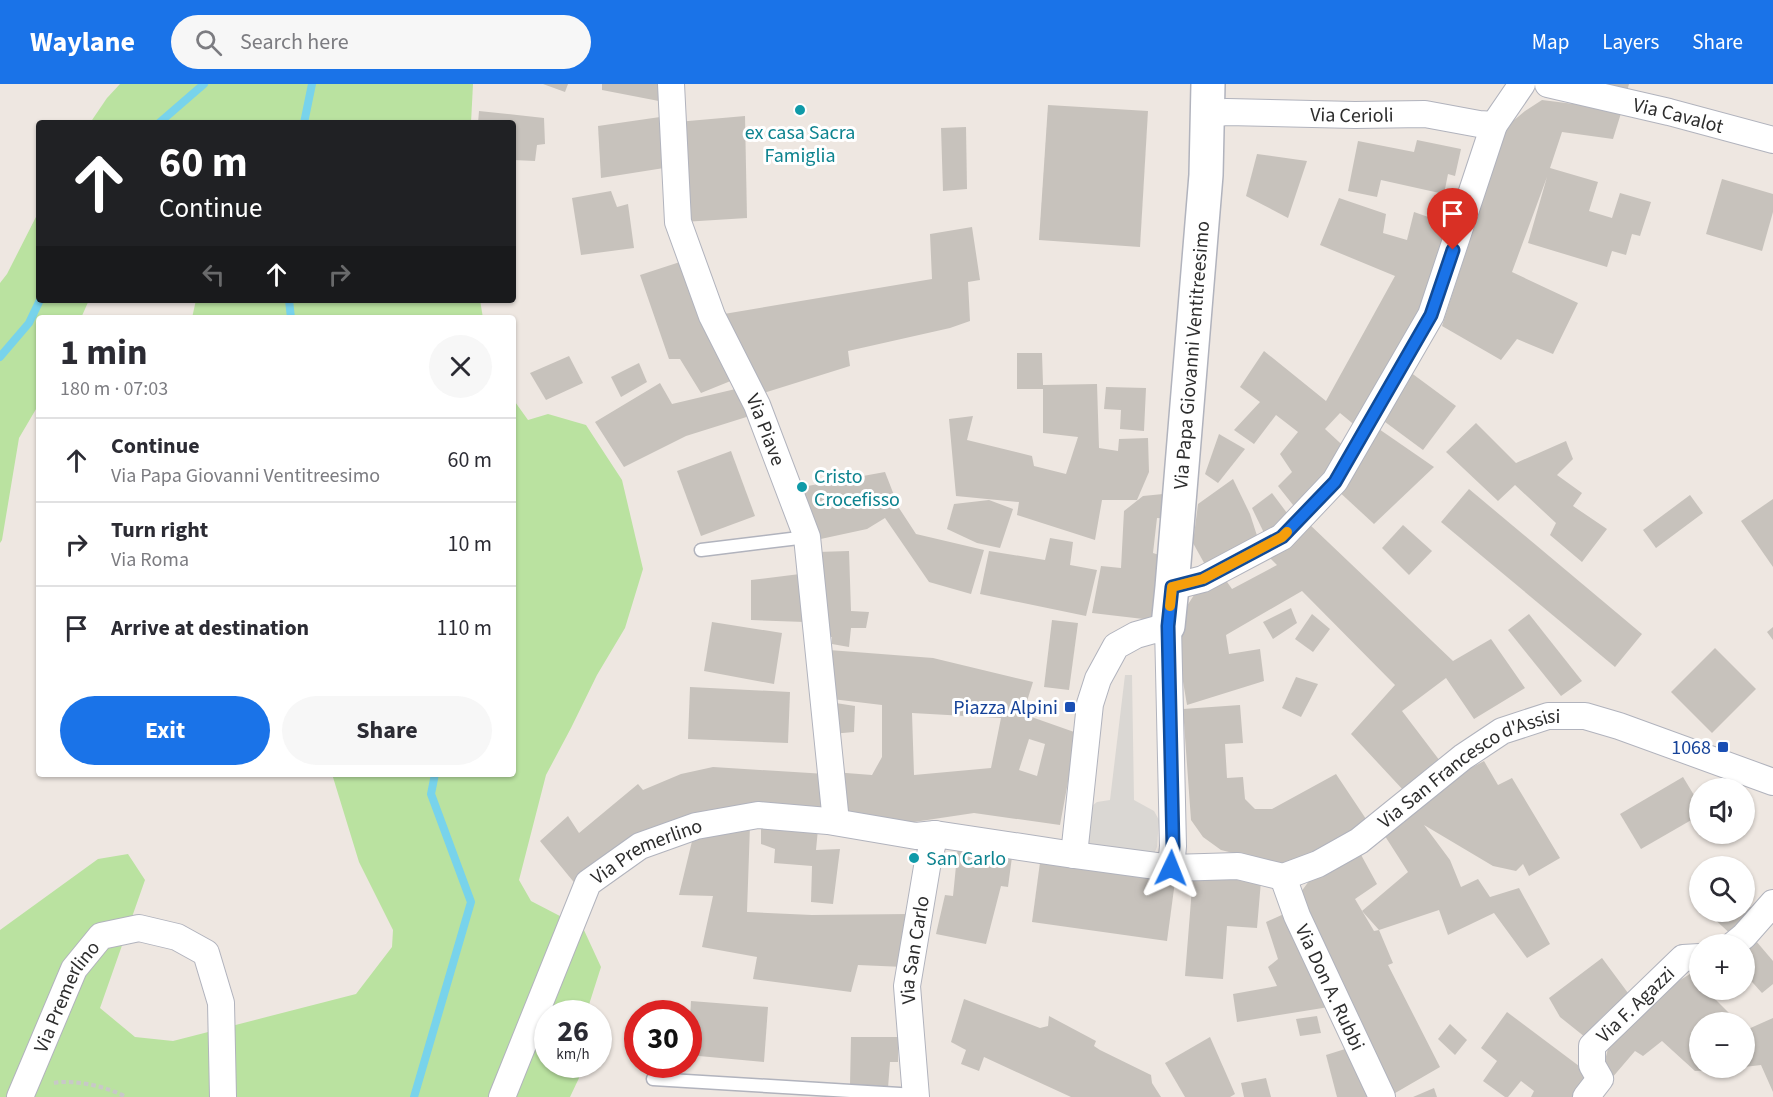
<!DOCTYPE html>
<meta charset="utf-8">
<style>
:root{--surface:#fff;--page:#f7f7f7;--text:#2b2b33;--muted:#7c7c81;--line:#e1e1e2;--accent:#1a73e8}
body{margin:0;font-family:"Source Sans 3",sans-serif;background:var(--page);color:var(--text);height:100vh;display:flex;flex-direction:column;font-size:22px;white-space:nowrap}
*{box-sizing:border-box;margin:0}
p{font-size:20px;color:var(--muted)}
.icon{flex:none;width:33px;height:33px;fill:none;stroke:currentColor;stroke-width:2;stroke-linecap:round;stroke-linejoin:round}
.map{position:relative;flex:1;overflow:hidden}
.panel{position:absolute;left:36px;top:231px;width:480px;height:462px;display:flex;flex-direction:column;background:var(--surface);border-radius:6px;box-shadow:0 2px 4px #0004}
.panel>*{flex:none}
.top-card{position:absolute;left:36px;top:36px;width:480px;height:183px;border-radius:6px;box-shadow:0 2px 4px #0004;background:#202124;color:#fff;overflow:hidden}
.controls{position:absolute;left:1689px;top:694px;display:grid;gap:12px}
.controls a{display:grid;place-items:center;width:66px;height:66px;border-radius:50%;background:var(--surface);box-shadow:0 2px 4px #0004;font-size:30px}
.speed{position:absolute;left:534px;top:916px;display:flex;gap:12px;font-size:30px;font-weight:700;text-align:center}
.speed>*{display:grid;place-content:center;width:78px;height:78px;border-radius:50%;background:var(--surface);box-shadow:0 2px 4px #0004;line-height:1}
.speed small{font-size:15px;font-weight:400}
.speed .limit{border:9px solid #d22;background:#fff;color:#111}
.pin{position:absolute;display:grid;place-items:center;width:51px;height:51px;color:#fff;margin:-62px -26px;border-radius:50% 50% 50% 0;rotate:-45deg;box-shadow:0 0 6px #0007}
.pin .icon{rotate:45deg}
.me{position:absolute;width:66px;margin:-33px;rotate:2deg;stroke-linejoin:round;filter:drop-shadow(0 0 4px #0008)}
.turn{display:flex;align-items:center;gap:21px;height:126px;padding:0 24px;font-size:27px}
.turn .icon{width:78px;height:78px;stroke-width:2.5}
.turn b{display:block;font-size:42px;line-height:51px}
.lanes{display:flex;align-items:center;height:57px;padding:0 24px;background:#0003;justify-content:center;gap:30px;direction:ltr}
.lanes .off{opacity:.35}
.round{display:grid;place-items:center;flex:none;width:63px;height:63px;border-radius:32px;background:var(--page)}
.overview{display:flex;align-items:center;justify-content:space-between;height:102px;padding:0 24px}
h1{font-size:36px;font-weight:700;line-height:45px}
.primary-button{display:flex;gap:12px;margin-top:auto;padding:12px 24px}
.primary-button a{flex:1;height:69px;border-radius:36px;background:var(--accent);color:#fff;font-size:24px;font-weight:700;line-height:69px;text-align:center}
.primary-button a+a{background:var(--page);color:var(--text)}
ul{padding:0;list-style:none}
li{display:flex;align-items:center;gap:18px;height:84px;padding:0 24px;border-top:2px solid var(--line)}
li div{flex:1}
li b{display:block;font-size:22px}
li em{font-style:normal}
header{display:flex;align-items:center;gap:36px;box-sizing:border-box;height:84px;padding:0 30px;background:var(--accent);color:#fff}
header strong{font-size:28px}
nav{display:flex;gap:33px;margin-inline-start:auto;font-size:21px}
.search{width:420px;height:54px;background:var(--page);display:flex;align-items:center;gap:15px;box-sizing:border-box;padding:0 21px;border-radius:33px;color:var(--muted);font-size:22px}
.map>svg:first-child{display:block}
.green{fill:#bae2a0}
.plaza{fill:#dad7d3}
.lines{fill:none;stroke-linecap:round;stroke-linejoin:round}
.stream{stroke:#78d3eb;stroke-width:8}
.building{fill:#c7c2bc;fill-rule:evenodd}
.lane-casing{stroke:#b1b3bd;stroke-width:15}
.street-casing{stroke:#b1b3bd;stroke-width:28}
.secondary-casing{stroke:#b1b3bd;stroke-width:36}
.path{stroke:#c8c8c8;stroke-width:4;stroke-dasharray:4.5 3;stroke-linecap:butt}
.lane{stroke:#fff;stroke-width:12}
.street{stroke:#fff;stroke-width:26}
.secondary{stroke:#fff;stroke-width:33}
.route-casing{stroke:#114b97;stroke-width:15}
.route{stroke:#1a73e8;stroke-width:10}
.slow{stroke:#f59e0b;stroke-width:10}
.culture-dot{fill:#0f9aa8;stroke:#fff;stroke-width:2}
.transit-dot{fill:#1a4fb4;stroke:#fff;stroke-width:2}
.labels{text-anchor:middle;stroke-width:6;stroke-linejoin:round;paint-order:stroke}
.street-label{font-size:20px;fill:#2d2d2d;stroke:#fff}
.culture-label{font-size:20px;fill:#0d838f;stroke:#fff;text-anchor:start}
.transit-label{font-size:20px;fill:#164399;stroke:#fff;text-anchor:end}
</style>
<header>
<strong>Waylane</strong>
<div class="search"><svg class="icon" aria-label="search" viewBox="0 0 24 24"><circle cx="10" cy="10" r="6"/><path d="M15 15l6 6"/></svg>Search here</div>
<nav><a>Map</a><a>Layers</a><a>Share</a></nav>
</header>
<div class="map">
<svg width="1773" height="1013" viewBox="0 0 1773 1013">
<rect width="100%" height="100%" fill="#eee7e1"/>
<g class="green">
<path d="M120 0H473L471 39H90L107 14Z"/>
<path d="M39 127V216H89L81 234H39V320L19 354 2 456 0 459V199L7 190Z"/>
<path d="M196 216H480L483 234H192Z"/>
<path d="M513 315 528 336 548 330 586 341 622 396 643 485 625 544 597 591 571 644 546 691 519 796 531 817 583 844 601 883 586 930H548V981H579V994L570 1013H0V846L98 775 128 770 145 796 100 924 135 953 173 957 356 910 392 863 393 846 359 778 332 690H513Z"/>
</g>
<path class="plaza" d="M1125 591H1132L1134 716 1154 727 1159 736 1157 763 1154 770 1091 767 1084 752 1088 725 1097 718 1110 716Z"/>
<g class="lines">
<g class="stream">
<path d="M159 39 204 0"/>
<path d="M304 39 312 0"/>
<path d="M289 216 291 234"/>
<path d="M0 273 29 239 40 216"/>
<path d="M414 1013 471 818 431 710 435 690"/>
</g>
</g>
<g class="building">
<path d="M543 0H568L565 8Z"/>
<path d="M602 0H662L664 18 602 6Z"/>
<path d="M1578 0H1629L1625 15Z"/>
<path d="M1542 16 1622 26 1613 55 1562 48 1550 84 1598 98 1589 127 1612 134 1620 109 1651 118 1640 152 1632 150 1626 171 1612 167 1607 183 1528 159 1547 93 1512 188 1578 219 1553 270 1517 255 1501 276 1442 242 1507 42 1525 27Z"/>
<path d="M1048 21 1148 27 1140 163 1039 156Z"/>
<path d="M479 27 544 34 545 60 537 61 535 77 513 76V39H478Z"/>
<path d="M667 32 664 84 601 94 598 42Z"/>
<path d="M745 32 747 134 683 138 677 38Z"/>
<path d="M966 43 967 105 943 107 941 44Z"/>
<path d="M1417 56 1461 65 1455 92 1448 90 1444 110 1381 96 1377 113 1348 107 1358 57 1414 68Z"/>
<path d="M1257 70 1307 77 1288 134 1246 112Z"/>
<path d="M1722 95 1773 110V128L1762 167 1706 150Z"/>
<path d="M611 107 617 123 628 120 634 164 581 171 572 114Z"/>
<path d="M1339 114 1386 130 1383 149 1407 156 1414 128 1460 144 1363 348 1340 329 1325 345 1351 369 1297 426 1278 402 1292 388 1280 370 1298 348 1276 331 1254 360 1234 346 1260 318 1240 303 1264 267 1326 317 1395 192 1320 161Z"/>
<path d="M972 143 980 196 968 198 970 237 950 244 848 267 850 282 757 311 718 231 932 195 930 150Z"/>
<path d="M683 177 738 294 701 309 680 275H669L640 191Z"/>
<path d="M1017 269H1042L1043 301 1097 300 1099 364 1118 367 1119 355 1148 354 1149 388 1137 416H1102L1095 456 1017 431 1019 418 956 412 949 335 973 332 967 356 1032 372 1034 382 1066 390 1078 353 1043 349V305H1017Z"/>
<path d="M569 272 583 299 546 316 530 289Z"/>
<path d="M639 279 647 298 621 313 611 293Z"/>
<path d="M1410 288 1456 322 1423 366 1377 332Z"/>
<path d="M660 299 672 320 744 303 756 330 686 352 624 383 595 338Z"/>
<path d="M1106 303 1146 304 1144 347 1120 345 1121 326 1104 325Z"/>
<path d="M1476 339 1516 379 1566 357 1573 375 1557 391 1582 409 1573 422 1607 445 1582 478 1550 451 1556 439 1515 401 1498 417 1446 368Z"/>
<path d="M1376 343 1434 383 1374 440 1335 404Z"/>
<path d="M1219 350 1245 365 1218 399 1205 390Z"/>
<path d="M731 367 755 432 701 452 677 387Z"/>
<path d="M885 388 899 424 916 450 984 466 971 510 929 498 885 434 867 445 816 456 802 403Z"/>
<path d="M1233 395 1250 430 1261 464 1208 486 1193 459 1198 420Z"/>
<path d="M1469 405 1642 550 1615 583 1441 438Z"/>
<path d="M1173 409V435L1157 434 1153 469 1169 474 1152 536 1092 529 1101 482 1121 484 1124 427 1143 412Z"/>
<path d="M1272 409 1290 433 1264 449 1252 424Z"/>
<path d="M1690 411 1703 429 1656 464 1643 446Z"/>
<path d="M1773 415V483L1741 437Z"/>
<path d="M989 416 1013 425 1000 464 977 459 947 445 954 420Z"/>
<path d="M1308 439 1453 577 1491 555 1525 604 1474 635 1446 594 1402 627 1440 677 1405 708 1351 650 1395 601 1302 507 1226 551 1229 570 1260 565 1264 597 1187 621 1179 574 1176 539 1194 511 1225 495 1232 505 1277 481 1268 472Z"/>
<path d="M1403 441 1432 467 1409 491 1382 464Z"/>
<path d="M1050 454 1073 458 1070 481 1097 486 1086 532 980 510 989 467 1045 476Z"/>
<path d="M849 467 851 527 869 528 866 544H851L849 563 832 560V553H824L817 468Z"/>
<path d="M800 490 805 538 751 536V496Z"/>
<path d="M1291 524 1297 539 1273 555 1263 538Z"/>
<path d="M1312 530 1330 545 1313 568 1295 555Z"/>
<path d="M1529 530 1582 597 1561 612 1508 546Z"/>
<path d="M1052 536 1078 539 1069 606 1044 603Z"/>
<path d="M712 538 782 549 774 600 704 587Z"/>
<path d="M1773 543V556L1767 548Z"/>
<path d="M1715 564 1756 605 1712 649 1671 608Z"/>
<path d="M829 566 933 574 1033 598 1023 630 1077 649 1060 741 974 729 907 739 841 734 833 688 872 691 882 673V621L832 615ZM912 629 1001 634 991 684 914 691ZM1029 655 1045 660 1037 692 1019 686Z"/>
<path d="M1296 593 1318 600 1301 633 1282 624Z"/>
<path d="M690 603 790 608 788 659 688 655Z"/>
<path d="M823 617 855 622 854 648 831 650Z"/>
<path d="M1240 621 1243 659 1225 660 1227 694 1243 693 1245 715 1255 725H1272L1336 690 1370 741 1311 773 1281 781 1221 766 1203 753 1191 736 1183 625Z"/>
<path d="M1484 677 1498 701 1512 694 1560 774 1529 792 1523 780 1516 787 1493 782 1424 741 1450 776 1461 803 1478 795 1490 813 1519 804 1550 860 1527 874 1494 829 1448 851 1439 826 1379 846 1362 827 1408 788 1383 749 1448 696Z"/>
<path d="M713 683 826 690 828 737 755 726 577 802 540 757 568 732 579 749 638 700 643 706 681 690Z"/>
<path d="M1683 693 1700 721V731L1641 765 1620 730Z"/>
<path d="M750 741 747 828 812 831 909 830 904 883 858 881 851 908 753 895 757 873 702 863 713 812 679 811 694 749Z"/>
<path d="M761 743 818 745 816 766 840 765 833 820 811 818 812 782 774 779 775 765 761 760Z"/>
<path d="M958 762 1012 773 1008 803 1001 802 986 860 936 850 945 811 953 812Z"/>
<path d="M1360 769 1377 800 1355 815 1374 847 1379 846 1393 879 1388 881 1440 983 1390 1012 1301 808 1309 797Z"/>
<path d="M1041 771 1176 790 1167 857 1032 838Z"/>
<path d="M1193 791 1261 797 1257 844 1227 842 1223 895 1185 892Z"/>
<path d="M1744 818 1757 828 1735 854 1710 831 1713 828H1744Z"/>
<path d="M1295 825 1329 923 1237 938 1233 910 1277 902 1268 883 1278 875 1266 838Z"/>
<path d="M1756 857 1773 877V900L1762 909 1744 889V869Z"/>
<path d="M1602 874 1628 909 1600 935 1585 953 1560 933 1549 914Z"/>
<path d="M1690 890 1700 900V906H1706L1739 939H1700V984H1713V986L1695 987 1662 957 1643 972 1635 967 1611 995 1602 988 1612 949 1667 904Z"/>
<path d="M964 915 1040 944 1048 942 1049 932 1096 957 1094 962 1100 966 1151 991 1152 999 1161 1013H1071L984 973 979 987 961 980 966 966 951 958Z"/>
<path d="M691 917 768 923 764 978 688 971Z"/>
<path d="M1507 928 1595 994 1577 1013H1531L1534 1007 1521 997 1508 1013H1505L1483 997 1497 977 1481 964Z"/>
<path d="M1317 932 1321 949 1300 952 1296 935Z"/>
<path d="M1773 934V1008L1761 981 1744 983V945L1746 946Z"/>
<path d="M1450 940 1467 956 1455 971 1438 955Z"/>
<path d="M851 953H898V978H890L888 1004 850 1001Z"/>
<path d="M1210 953 1235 1010 1230 1013H1185L1165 979Z"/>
<path d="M1358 961 1382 1013H1337L1326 971Z"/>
<path d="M1266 994 1271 1013H1244L1241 999Z"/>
<path d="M1434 1004 1437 1013H1413Z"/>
</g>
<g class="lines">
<g class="lane-casing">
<g id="lane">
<path d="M701 466 807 453"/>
<path d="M653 995 916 1011"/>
</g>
</g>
<g class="street-casing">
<g id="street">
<path id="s1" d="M671 0 678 138 712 232 757 321 807 453 836 738"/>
<path id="s2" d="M1548 0 1669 28 1773 56"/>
<path id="s3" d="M1206 30 1227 28 1355 31 1425 30 1479 40 1494 41"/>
<path d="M1172 503 1203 495 1282 453 1335 397 1431 231 1494 41 1522 0"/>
<path d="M1074 771 1090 620 1098 595 1116 562 1136 551 1168 542 1173 762 1171 784"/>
<path id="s4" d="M1283 793 1297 832 1382 1013"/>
<path d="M1733 861 1744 852 1773 819"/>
<path id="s5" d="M20 1013 74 885 101 852 139 844 177 853 206 869 221 919 223 1013"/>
<path id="s6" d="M502 1013 588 799 640 762 696 742 758 731 828 737 916 752 935 750 1074 771 1171 784 1238 782 1283 793 1318 780 1359 757 1463 673 1502 647 1548 632H1585L1619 642 1773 698"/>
<path id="s7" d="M916 1013 907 902 927 783 935 750"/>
<path id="s8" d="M1586 1013 1600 995 1592 981V962L1683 874 1700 873"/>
</g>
</g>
<g class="secondary-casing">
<g id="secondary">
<path id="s9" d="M1168 542 1172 503 1206 91 1208 0"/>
</g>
</g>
<path class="path" d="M54 999C75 995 108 1003 126 1013"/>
<use href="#lane" class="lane"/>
<use href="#street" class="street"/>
<use href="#secondary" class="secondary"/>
</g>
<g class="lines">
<g class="route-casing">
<path id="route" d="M1171 784 1173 762 1168 542 1172 503 1203 495 1282 453 1335 398 1431 231 1453 166"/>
</g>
<use href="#route" class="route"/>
<path class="slow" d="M1170 522 1172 503 1203 495 1282 453 1287 448"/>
</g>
<g class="culture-dot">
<circle cx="800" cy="26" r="6"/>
<circle cx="802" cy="403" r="6"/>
<circle cx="914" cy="774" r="6"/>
</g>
<g class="transit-dot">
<rect x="1064" y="617" width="12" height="12" rx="3"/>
<rect x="1717" y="657" width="12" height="12" rx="3"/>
</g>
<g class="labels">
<g class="street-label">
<text dy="7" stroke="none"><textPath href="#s3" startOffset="146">Via Cerioli</textPath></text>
<text dy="7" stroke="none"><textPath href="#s2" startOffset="134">Via Cavalot</textPath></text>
<text dy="7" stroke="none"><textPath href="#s9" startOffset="272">Via Papa Giovanni Ventitreesimo</textPath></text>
<text dy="7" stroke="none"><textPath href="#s1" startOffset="364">Via Piave</textPath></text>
<text dy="7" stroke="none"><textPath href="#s6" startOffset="1166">Via San Francesco d'Assisi</textPath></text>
<text dy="7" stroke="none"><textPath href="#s6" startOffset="298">Via Premerlino</textPath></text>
<text dy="7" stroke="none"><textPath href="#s7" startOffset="148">Via San Carlo</textPath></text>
<text dy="7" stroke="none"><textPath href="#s4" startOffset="120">Via Don A. Rubbi</textPath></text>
<text dy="7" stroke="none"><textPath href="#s5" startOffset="111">Via Premerlino</textPath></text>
<text dy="7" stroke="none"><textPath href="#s8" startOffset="118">Via F. Agazzi</textPath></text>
</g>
<g class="culture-label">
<text x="800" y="55" text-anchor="middle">ex casa Sacra<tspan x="800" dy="23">Famiglia</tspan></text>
<text x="814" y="399">Cristo<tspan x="814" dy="23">Crocefisso</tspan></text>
<text x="926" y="781">San Carlo</text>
</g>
<g class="transit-label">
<text x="1058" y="630">Piazza Alpini</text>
<text x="1711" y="670">1068</text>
</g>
</g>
</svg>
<div class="controls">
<a><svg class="icon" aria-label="sound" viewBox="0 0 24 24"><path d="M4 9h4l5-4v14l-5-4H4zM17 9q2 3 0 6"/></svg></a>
<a><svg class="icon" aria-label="search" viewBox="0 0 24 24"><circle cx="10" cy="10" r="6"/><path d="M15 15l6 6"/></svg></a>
<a>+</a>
<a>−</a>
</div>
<div class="speed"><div>26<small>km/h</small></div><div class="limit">30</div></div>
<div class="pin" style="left:1453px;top:166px;background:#d93025"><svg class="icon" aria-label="arrive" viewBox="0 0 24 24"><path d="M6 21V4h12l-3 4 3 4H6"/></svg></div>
<svg class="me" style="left:1171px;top:784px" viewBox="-20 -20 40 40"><path d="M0-17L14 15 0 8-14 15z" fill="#1a73e8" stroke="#fff" stroke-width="4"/></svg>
<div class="top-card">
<div class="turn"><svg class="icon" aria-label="ahead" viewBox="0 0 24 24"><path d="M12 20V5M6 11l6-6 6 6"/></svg><div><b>60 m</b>Continue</div></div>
<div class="lanes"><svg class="icon off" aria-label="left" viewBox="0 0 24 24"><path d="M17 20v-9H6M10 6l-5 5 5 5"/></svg><svg class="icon" aria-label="ahead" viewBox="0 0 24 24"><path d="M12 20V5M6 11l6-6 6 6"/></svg><svg class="icon off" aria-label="right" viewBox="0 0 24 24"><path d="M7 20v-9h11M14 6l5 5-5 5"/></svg></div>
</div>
<section class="panel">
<div class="overview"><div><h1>1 min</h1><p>180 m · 07:03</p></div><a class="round"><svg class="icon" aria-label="close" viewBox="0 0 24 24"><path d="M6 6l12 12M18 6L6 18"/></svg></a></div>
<ul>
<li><svg class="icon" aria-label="ahead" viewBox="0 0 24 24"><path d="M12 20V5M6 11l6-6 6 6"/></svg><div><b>Continue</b><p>Via Papa Giovanni Ventitreesimo</p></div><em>60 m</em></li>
<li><svg class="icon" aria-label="right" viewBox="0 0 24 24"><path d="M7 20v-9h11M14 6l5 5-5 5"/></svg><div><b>Turn right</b><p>Via Roma</p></div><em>10 m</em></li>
<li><svg class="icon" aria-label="arrive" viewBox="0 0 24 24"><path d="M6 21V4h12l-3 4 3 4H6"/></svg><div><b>Arrive at destination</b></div><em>110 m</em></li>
</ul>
<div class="primary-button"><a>Exit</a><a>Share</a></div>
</section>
</div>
